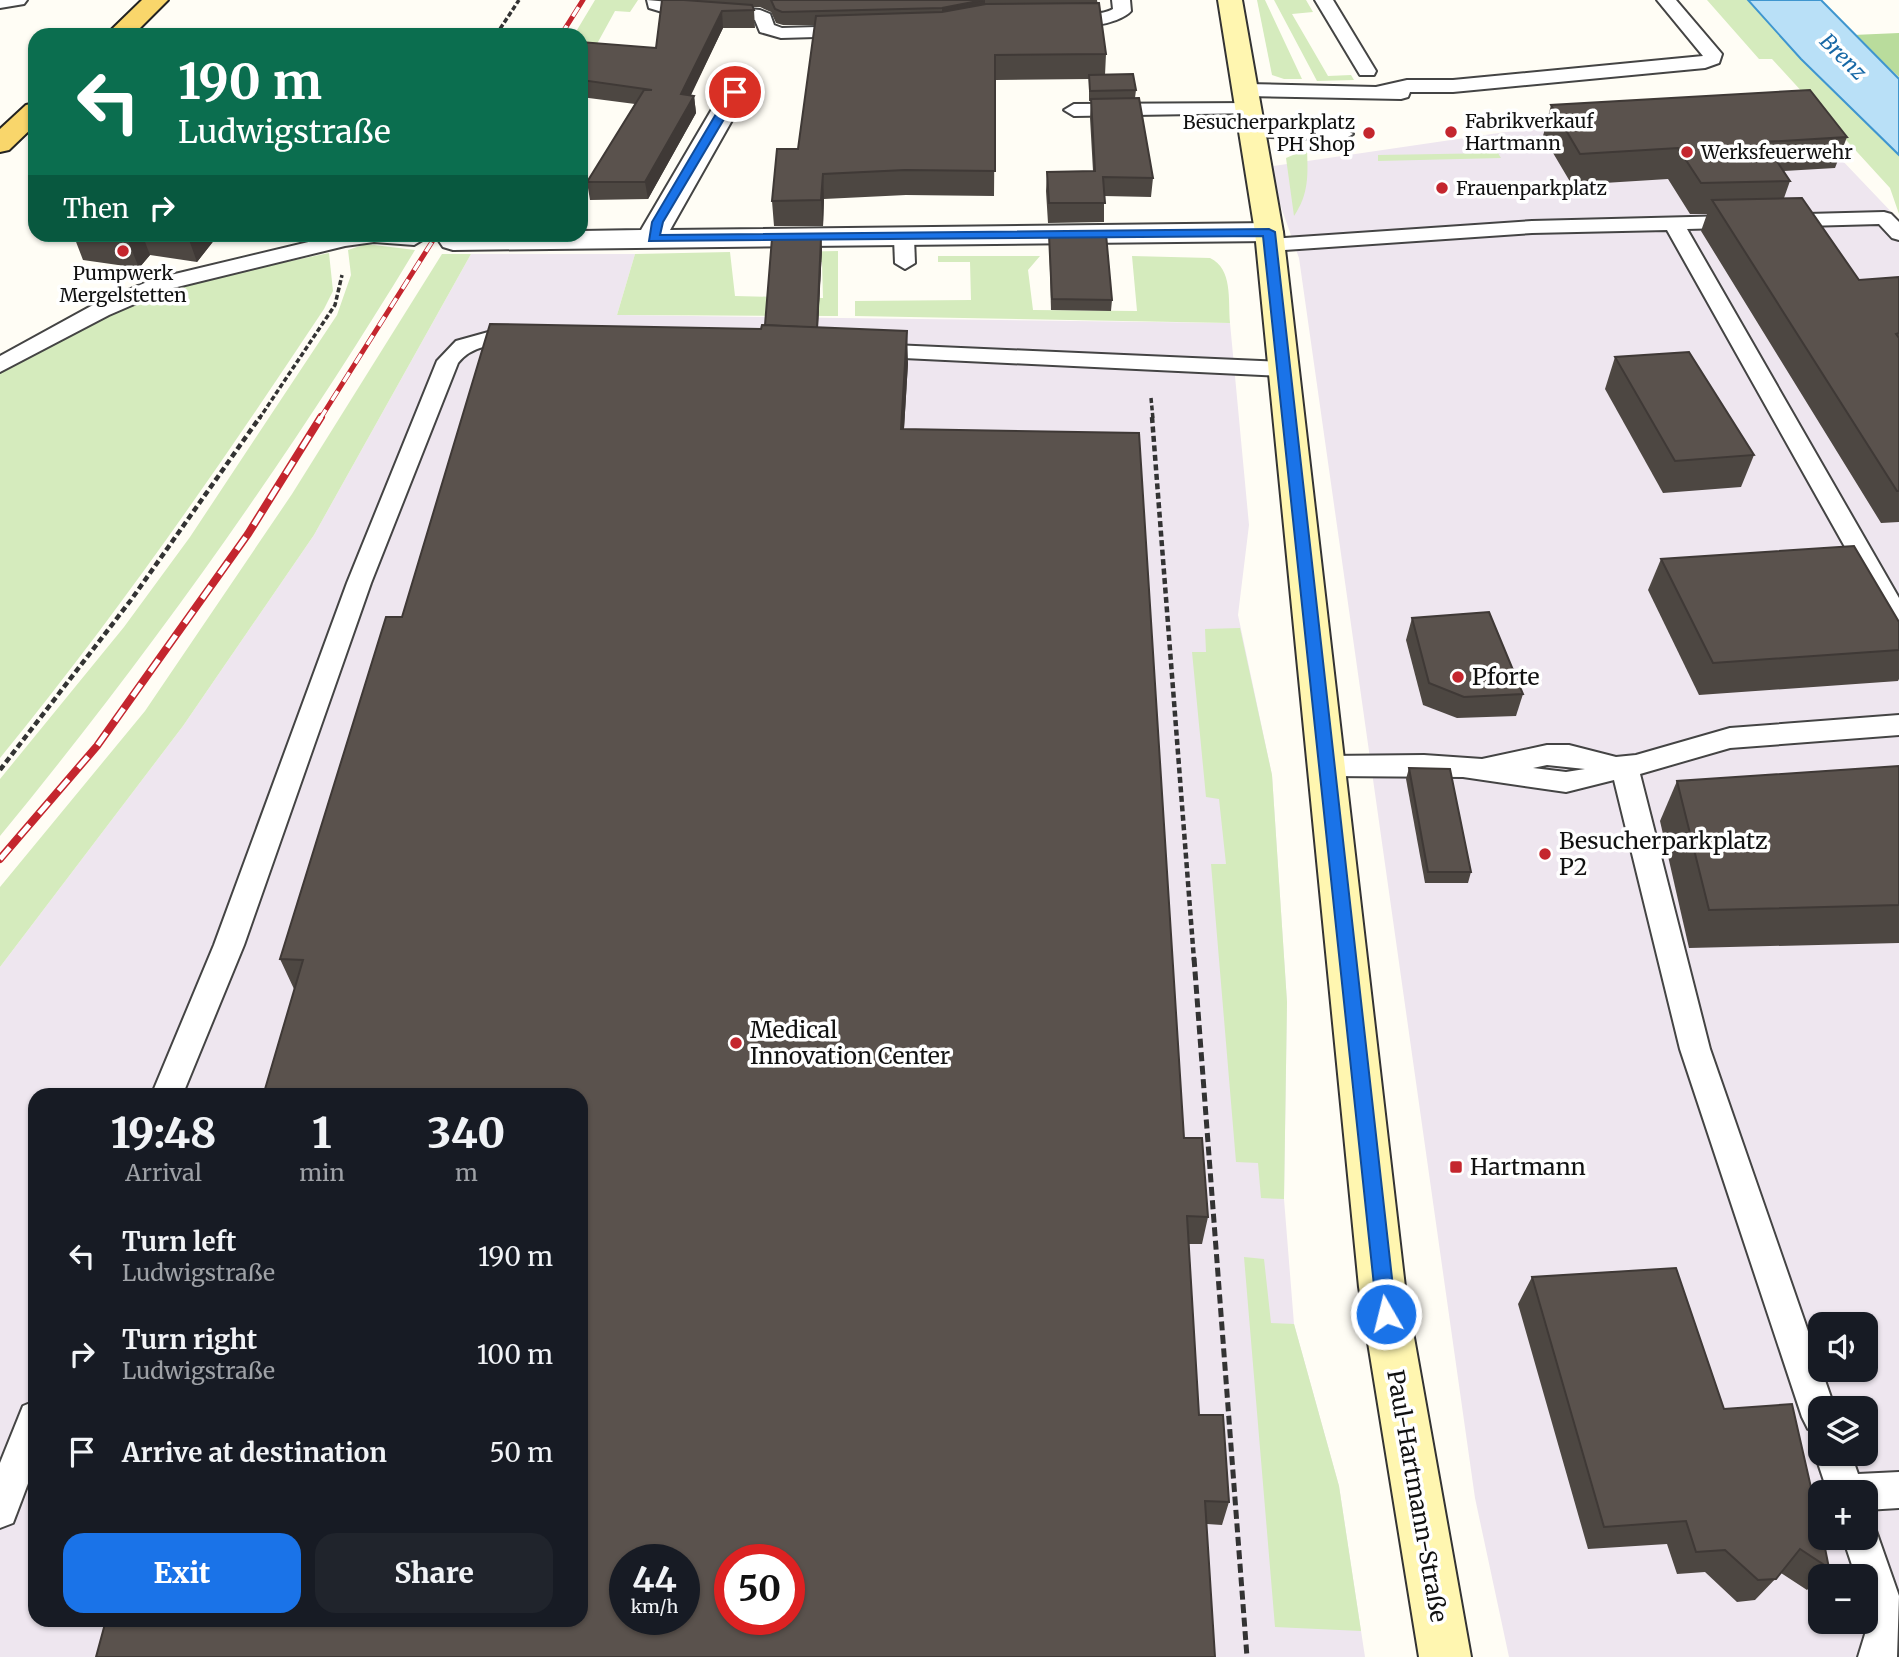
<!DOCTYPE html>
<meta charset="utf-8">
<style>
:root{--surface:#171b24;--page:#20242c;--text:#f1f3f6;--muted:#9ea1a6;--accent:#1a73e8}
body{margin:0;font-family:Merriweather,serif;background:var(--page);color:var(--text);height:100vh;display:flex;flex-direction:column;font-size:26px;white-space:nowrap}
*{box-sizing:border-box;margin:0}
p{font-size:23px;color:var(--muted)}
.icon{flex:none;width:38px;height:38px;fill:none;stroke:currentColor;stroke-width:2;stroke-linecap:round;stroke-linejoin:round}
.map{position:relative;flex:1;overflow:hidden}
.sheet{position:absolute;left:28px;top:1088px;width:560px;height:539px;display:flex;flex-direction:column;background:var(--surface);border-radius:21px;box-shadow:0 2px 5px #0004}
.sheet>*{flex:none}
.hud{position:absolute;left:28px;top:28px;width:560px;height:214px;border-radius:21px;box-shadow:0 2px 5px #0004;background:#0b6e4f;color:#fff;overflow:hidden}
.controls{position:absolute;left:1808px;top:1312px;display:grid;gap:14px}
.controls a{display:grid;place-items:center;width:70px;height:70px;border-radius:14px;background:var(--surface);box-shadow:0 2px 5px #0004;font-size:35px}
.speed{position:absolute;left:609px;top:1544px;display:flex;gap:14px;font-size:35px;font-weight:700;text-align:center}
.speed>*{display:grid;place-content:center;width:91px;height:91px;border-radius:50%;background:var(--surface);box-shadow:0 2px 5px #0004;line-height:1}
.speed small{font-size:18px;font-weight:400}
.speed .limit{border:10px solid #d22;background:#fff;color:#111}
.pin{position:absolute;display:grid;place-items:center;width:60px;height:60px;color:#fff;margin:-30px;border:4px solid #fff;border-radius:50%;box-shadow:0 2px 7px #0007}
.me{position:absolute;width:77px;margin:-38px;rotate:352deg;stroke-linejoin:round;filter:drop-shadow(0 0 5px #0008)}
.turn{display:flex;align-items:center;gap:24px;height:147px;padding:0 35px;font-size:32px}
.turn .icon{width:91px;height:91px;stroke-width:2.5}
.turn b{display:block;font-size:49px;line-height:60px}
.then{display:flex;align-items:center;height:66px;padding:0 35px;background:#0003;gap:14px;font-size:26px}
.eta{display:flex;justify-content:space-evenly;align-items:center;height:119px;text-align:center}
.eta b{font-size:42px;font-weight:800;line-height:49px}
.action{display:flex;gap:14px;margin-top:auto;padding:14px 35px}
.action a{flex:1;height:80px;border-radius:21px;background:var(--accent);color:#fff;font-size:28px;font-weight:800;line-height:80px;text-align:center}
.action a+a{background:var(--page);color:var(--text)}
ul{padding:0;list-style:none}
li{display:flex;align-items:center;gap:21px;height:98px;padding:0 35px}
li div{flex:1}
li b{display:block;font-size:26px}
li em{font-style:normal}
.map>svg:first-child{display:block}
.industrial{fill:#eee6ef;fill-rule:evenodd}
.green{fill:#d5ebbd}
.forest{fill:#b9dc9c}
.water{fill:#b9e0f7;stroke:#3f96cf;stroke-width:2}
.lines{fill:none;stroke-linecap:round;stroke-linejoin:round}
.service-casing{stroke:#444;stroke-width:4}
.minor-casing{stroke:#444;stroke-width:4}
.secondary-casing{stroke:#333;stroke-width:4}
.primary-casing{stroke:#222;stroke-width:4}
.path-far2{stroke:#333;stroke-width:3.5;stroke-dasharray:5 2.5;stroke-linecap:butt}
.path-far1{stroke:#333;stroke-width:4.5;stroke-dasharray:6 3.5;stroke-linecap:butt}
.path{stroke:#333;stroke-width:5;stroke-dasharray:9 4.5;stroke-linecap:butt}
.service{fill:#fff;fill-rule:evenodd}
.minor{fill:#fff;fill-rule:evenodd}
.secondary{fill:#fff6b0;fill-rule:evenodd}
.primary{fill:#f9d66b;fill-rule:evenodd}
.rail-far1-casing{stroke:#c4262e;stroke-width:5}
.rail-casing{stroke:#c4262e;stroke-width:8}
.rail-far1{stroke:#fff;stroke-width:3.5;stroke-dasharray:11;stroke-linecap:butt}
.rail{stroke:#fff;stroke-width:5;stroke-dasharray:15;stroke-linecap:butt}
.wall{fill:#4d4742}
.shaded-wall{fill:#3f3936}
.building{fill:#5a524d;stroke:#3f3936;stroke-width:2;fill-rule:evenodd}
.route{fill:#1a73e8;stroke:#114b97;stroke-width:2}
.poi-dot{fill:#c4262e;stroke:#fff;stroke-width:2.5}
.labels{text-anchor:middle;stroke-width:7;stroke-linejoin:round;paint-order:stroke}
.far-poi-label{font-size:19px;fill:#111;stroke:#fff;text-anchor:start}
.far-water-label{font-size:21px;font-style:italic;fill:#1768a6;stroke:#fff}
.poi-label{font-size:23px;fill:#111;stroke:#fff;text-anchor:start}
.street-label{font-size:23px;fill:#111;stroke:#fff}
</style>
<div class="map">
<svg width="1899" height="1657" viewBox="0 0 1899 1657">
<rect width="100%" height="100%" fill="#fffdf5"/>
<g class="industrial">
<path d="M1777 92 1899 220V1657H1509L1475 1498 1299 258 1267 167ZM1820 1325H1866V1370H1820ZM1820 1409H1866V1454H1820ZM1820 1493H1866V1538H1820ZM1820 1577H1866V1622H1820Z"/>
<path d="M471 254H635L617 315 1230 323 1249 525 1238 615 1272 775 1287 1002 1284 1199 1294 1324 1339 1486 1365 1657H0V967L183 726 314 535ZM35 1096H581V1620H35ZM625 1559H684V1619H625ZM730 1559H789V1619H730Z"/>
</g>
<g class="green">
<path d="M595 0H638L630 12 615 11 581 73V35H574Z"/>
<path d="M1257 0H1265L1302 79H1284L1272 75Z"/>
<path d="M1274 0H1306L1313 12 1292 14 1328 76 1351 75 1354 80 1317 81Z"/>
<path d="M1707 0H1748L1801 59 1899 155V214L1890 188 1772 59H1759Z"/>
<path d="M1307 149C1308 175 1309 194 1294 216L1286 158Z"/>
<path d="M1498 153 1501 158 1378 161V155Z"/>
<path d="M366 244 415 250C291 455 152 651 0 836V779L124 627 190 537 337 315 351 275 348 250Z"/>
<path d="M838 251V316L617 315 635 254 730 252 735 296 823 298 822 262 786 261V252Z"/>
<path d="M329 253 333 291 324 309C222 463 117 615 0 758V371L125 304 188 282Z"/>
<path d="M442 254H471L314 535 183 726 0 967V887L145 711 292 494Z"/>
<path d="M938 256H1040L1028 270 1033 310 1137 311 1132 256 1210 258C1233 269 1228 300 1230 323L855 316V301L971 300 970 262H938Z"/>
<path d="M1240 628 1272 775 1287 1002 1284 1199 1261 1198 1258 1163 1236 1162 1211 864H1226L1219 799 1206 797 1192 652H1206L1205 629Z"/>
<path d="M1244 1257 1264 1259 1271 1323 1294 1324 1339 1486 1361 1631 1275 1627Z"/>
</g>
<path class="forest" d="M1899 33V77L1853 35Z"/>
<path class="water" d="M1748 0H1821L1899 79V155L1801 59Z"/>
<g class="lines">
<g class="service-casing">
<g id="service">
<path d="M0 0H27L24 4 0 8Z"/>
<path d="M647 0 760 10 770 14 774 25 782 28 851 26 860 31 851 36 781 38 760 32 755 20 669 14 649 8Z"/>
<path d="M1112 0H1130L1131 11C1119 25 1068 33 1056 20 1069 7 1097 19 1113 9Z"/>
<path d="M1315 0H1333L1376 71 1374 75H1360Z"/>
<path d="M1657 0H1676L1722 54 1719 63 1705 68 1453 92H1410L1408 97 1401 99 1246 96 1237 90 1246 84 1376 87 1407 80H1453L1703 56Z"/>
<path d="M1250 103 1257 105 1260 109 1257 113 1074 116 1064 110 1074 104Z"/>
<path d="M1253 126 1343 128 1353 134 1343 140 1246 136 1243 132 1246 128Z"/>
<path d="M1884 212 1891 214 1899 222V240L1892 238 1879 224 1687 229 1899 598V629L1890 626 1886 620 1667 230 1532 233 1270 251 1260 245 1270 239 1532 221Z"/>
<path d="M904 232 914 238 915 263 905 269 895 263 894 238Z"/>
<path d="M342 234H421L424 239 414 245 374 242 345 246 169 289 109 315 0 372V356L93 305 154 279Z"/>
<path d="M492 331H525L536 338C525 354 483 332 458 363L371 583 244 945 182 1096H151L214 945 347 583 437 361 456 341Z"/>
<path d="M870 344 1283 362 1294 369 1283 376 862 356 859 351Z"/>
<path d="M1899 715V735L1730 748 1640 774 1710 1049 1835 1409H1820V1434L1808 1429 1802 1417 1680 1049 1614 780 1566 792 1463 777 1327 776 1317 773 1313 766 1317 759 1327 756 1424 755 1482 759 1547 745H1569L1616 757 1636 755 1730 728ZM1547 765 1585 769 1566 772 1533 768Z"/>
<path d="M35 1401V1465L13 1523 0 1528V1463L23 1406Z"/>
<path d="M1820 1442V1454H1851L1858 1474 1899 1472V1508L1866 1510V1493H1828L1815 1454Z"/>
<path d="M1866 1521 1874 1525 1899 1596 1897 1657H1858L1866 1631V1577H1856L1843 1538H1866Z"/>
</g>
</g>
<g class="minor-casing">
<path id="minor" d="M735 84 744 86 748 92 670 230 1269 223 1279 226 1283 232 1279 238 1269 241 453 250 443 247 439 241 445 234H581V231L641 230 722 92 726 86Z"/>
</g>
<g class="secondary-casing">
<path id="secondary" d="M1218 0H1242L1283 232 1405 1287 1471 1657H1419L1359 1287 1255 232Z"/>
</g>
<g class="primary-casing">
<g id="primary">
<path d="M142 0H168L133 35H106Z"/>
<path d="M35 103V125L9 150 0 152V129L26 105Z"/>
</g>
</g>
<g class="path-far2">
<path d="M496 35 519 0"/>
<path d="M1151 398 1153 419"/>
<path d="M259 419 335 305 342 275"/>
</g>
<g class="path-far1">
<path d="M1152 417 1194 960"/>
<path d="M0 770 131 600 260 417"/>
</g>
<path class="path" d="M1194 958 1247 1657"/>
<use href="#service" class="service"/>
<use href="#minor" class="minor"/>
<use href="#secondary" class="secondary"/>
<use href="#primary" class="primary"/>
<g class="rail-far1-casing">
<g id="rail-far1">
<path d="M561 35 583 0"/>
<path d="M320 419 437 234"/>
</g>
</g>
<g class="rail-casing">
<path id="rail" d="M0 859 97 746 248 534 321 417"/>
</g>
<use href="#rail-far1" class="rail-far1"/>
<use href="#rail" class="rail"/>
</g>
<g class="wall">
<path d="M662 0H1097L1106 54 1105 75 1136 90 1135 98 1153 178 1151 197 1104 196V222L1048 223 1046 191 1047 172 1093 171 1090 118 1091 101H1089V79L995 80 994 196 906 195 824 199 823 226H774L772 201 798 149 815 25H783L776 23 771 12 760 7H752L754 10 755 28H723L690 96H694L696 113 648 199 590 200 587 182 635 104 581 97V42L656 48Z"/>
<path d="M1551 105 1847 137 1835 168 1784 171 1790 181 1784 198 1859 280 1899 277V522L1881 523 1701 231 1707 214H1690L1668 179 1572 185 1543 136Z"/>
<path d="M73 234H219L197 262 150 255 139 268 83 260Z"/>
<path d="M1049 235 1112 300 1111 311 1051 310Z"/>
<path d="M822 249 818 328 908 363 904 429 1184 1138 1208 1217 1202 1244H1189L1199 1415 1229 1502 1222 1525 1207 1524 294 989 280 959 402 617 761 329 765 325Z"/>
<path d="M1615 357 1754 455 1741 487 1663 493 1605 389Z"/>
<path d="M1661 559 1899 622V679L1898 681 1699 695 1648 590Z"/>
<path d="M1412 618 1523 694 1516 716 1457 718 1423 705 1406 640Z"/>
<path d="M1899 766V943L1689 948 1660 821 1677 781Z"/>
<path d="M1409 768 1471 872 1468 883H1425L1406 779Z"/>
<path d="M1532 1277 1829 1568 1807 1590 1781 1573 1755 1600 1737 1602 1705 1572 1677 1574 1667 1544 1588 1549 1518 1304Z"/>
</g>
<g class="shaded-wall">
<path d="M985 0V13L942 21V8Z"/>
<path d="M722 11 723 28 683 112 681 94Z"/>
<path d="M694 96 696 113 648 199 645 182Z"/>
<path d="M823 174 824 199 823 226 821 200Z"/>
<path d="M130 234H142L150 255 139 268 127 238Z"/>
<path d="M187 234H219L197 262Z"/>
<path d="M821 238 822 249 817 340V329Z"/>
<path d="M907 331 908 363 902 461 901 429Z"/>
</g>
<g class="building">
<path d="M662 0H684L752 5 754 10 722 11 681 94 694 96 645 182H587L644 90H652L581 80V42L656 48Z"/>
<path d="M771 0H983L942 8 782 12 775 9Z"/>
<path d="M1099 3 1106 54 995 55V171L905 170 823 174 821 200 772 201 777 149H798L816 16 942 12 986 4Z"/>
<path d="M1133 74 1136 90 1090 91 1089 75Z"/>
<path d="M1810 90 1847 137 1764 142 1790 181 1701 183 1678 148 1580 154 1551 105Z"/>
<path d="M1139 98 1153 178 1103 177 1105 203H1049L1047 172 1095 171 1091 99Z"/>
<path d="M1802 198 1859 280 1899 277V333L1896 334 1899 338V491H1897L1712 200Z"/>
<path d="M103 234H130L127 238Z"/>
<path d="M1106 234 1112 300 1052 299 1049 235Z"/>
<path d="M772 238H821L817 328 765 325Z"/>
<path d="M490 324 761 329 762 325 907 331 901 429 1139 433 1184 1138H1202L1208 1217 1187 1216 1199 1415H1223L1229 1502 1205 1501 1215 1657H96L106 1620H581V1096H263L303 960 280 959 386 617H402ZM625 1559H684V1619H625ZM730 1559H789V1619H730Z"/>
<path d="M1689 352 1754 455 1675 461 1615 357Z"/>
<path d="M1854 546 1899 622V650L1713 663 1661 559Z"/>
<path d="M1489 612 1523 694 1464 697 1429 683 1412 618Z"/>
<path d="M1899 766V905L1709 910 1677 781Z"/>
<path d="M1409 768 1450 769 1471 872H1428Z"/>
<path d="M1676 1268 1724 1409 1792 1404 1820 1527V1538H1823L1829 1568 1800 1549 1776 1579 1758 1580 1725 1550 1696 1552 1686 1521 1604 1527 1532 1277Z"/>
</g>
<path class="route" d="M735 89 740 92 663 222 660 235 1269 229 1275 232 1396 1314 1393 1321 1386 1323 1379 1321 1377 1314 1263 236 649 241 652 222 729 92Z"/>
<g class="poi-dot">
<circle cx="1451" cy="132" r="7"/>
<circle cx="1369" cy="133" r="7"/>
<circle cx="1687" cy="152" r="7"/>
<circle cx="1442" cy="188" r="7"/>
<circle cx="123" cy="251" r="7"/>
<circle cx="1458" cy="677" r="7"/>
<circle cx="1545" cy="854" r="7"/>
<circle cx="736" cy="1043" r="7"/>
<rect x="1449" y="1160" width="14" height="14" rx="3.5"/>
</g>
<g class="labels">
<g class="far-poi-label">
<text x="1465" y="128">Fabrikverkauf<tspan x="1465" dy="22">Hartmann</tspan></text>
<text x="1355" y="129" text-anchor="end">Besucherparkplatz<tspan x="1355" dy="22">PH Shop</tspan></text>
<text x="1701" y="159">Werksfeuerwehr</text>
<text x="1456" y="195">Frauenparkplatz</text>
<text x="123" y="280" text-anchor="middle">Pumpwerk<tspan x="123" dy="22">Mergelstetten</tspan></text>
</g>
<g class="far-water-label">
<text transform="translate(1843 57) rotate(45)" y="7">Brenz</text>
</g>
<g class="poi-label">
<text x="1472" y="685">Pforte</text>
<text x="1559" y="849">Besucherparkplatz<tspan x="1559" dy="26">P2</tspan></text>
<text x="750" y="1038">Medical<tspan x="750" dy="26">Innovation Center</tspan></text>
<text x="1470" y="1175">Hartmann</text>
</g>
<g class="street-label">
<text transform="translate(1417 1496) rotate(80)" y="8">Paul-Hartmann-Straße</text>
</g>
</g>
</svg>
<div class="controls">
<a><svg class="icon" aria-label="sound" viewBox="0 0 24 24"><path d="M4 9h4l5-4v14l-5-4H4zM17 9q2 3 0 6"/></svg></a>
<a><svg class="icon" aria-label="layers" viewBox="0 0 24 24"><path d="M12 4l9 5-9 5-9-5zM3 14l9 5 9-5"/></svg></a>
<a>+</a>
<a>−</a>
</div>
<div class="speed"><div>44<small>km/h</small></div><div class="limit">50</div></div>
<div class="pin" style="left:735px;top:92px;background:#d93025"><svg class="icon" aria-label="arrive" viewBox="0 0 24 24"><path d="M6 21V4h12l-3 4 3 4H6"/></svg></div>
<svg class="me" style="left:1386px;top:1314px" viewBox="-20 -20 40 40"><circle r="17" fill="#1a73e8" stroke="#fff" stroke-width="3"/><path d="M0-11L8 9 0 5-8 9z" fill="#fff"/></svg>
<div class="hud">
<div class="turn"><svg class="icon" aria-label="left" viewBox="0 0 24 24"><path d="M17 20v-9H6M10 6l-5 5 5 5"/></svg><div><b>190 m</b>Ludwigstraße</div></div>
<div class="then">Then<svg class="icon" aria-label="right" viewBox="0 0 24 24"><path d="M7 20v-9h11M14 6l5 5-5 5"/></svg></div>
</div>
<section class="sheet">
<div class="eta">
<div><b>19:48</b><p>Arrival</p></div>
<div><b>1</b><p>min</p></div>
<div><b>340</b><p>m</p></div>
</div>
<ul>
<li><svg class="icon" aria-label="left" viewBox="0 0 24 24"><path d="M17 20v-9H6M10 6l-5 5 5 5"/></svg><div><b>Turn left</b><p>Ludwigstraße</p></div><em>190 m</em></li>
<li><svg class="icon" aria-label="right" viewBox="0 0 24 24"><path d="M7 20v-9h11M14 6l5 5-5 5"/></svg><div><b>Turn right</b><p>Ludwigstraße</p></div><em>100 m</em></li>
<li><svg class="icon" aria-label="arrive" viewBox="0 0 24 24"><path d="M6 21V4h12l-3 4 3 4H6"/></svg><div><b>Arrive at destination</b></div><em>50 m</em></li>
</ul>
<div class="action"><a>Exit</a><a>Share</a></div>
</section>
</div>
